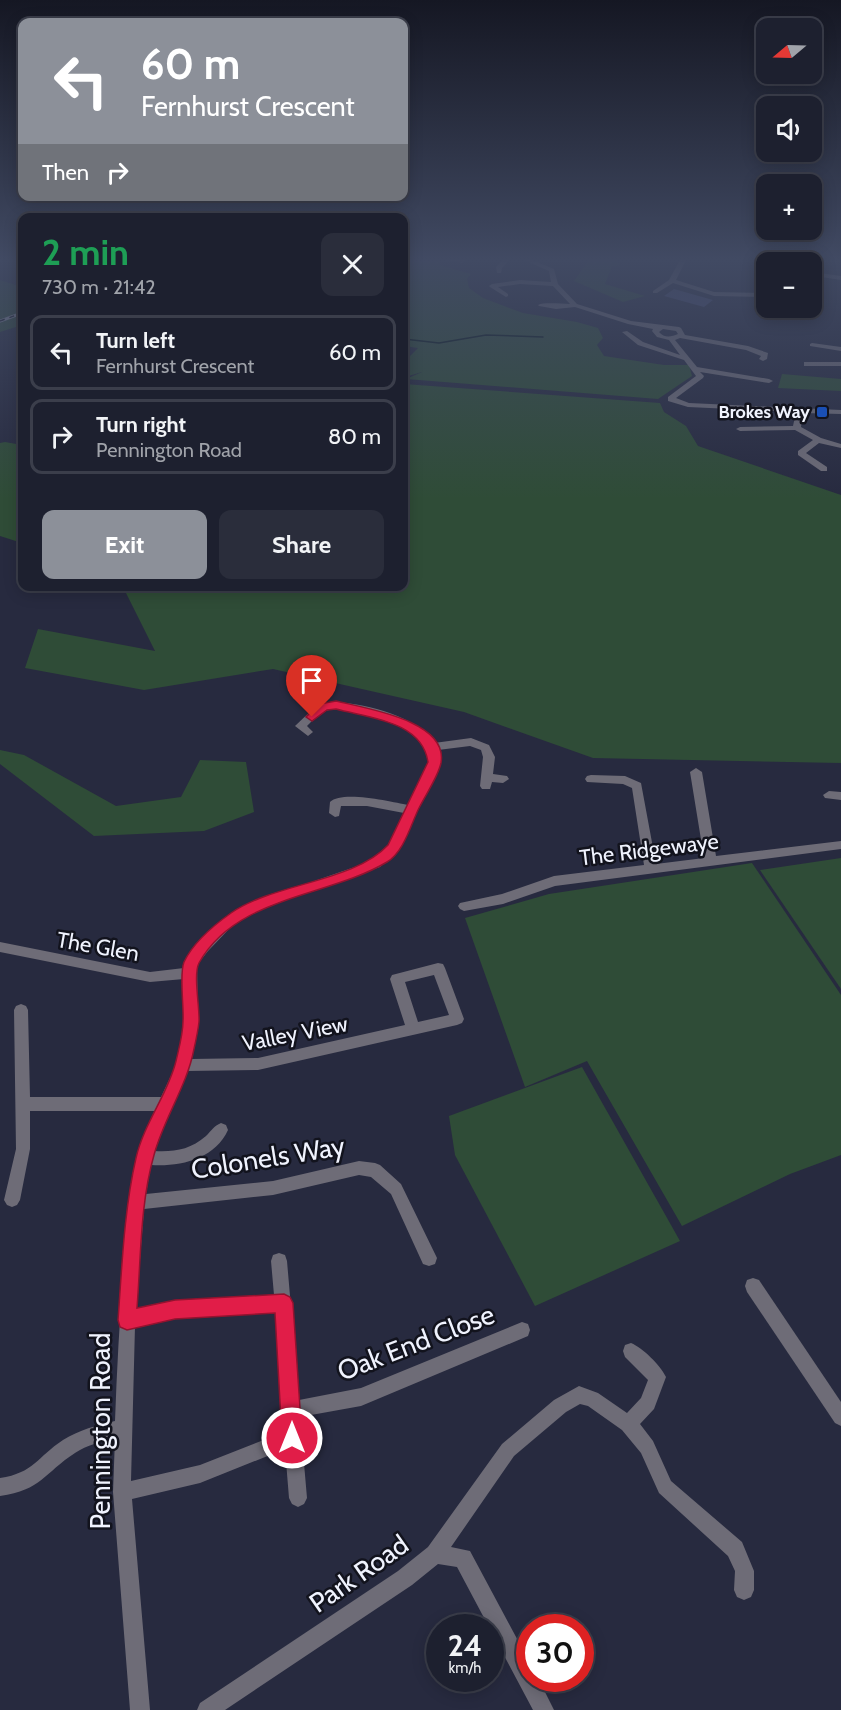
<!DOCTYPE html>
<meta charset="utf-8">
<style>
:root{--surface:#1d202f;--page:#2a2d3b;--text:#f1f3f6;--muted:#a0a3aa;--line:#3b3e4b;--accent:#8c9099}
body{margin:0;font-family:Cabin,sans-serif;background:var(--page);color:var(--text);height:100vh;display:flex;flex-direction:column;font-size:22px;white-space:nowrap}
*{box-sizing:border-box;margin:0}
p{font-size:20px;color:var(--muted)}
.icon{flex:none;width:33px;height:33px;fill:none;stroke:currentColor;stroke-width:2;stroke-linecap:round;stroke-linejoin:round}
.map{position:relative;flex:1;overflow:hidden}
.side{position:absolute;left:18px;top:213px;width:390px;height:378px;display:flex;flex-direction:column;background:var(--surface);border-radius:12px;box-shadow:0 3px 15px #0003,0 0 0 2px var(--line)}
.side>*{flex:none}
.guide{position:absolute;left:18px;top:18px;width:390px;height:183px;border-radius:12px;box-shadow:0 3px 15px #0003,0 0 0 2px var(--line);background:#8c9099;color:#fff;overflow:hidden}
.needle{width:39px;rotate:251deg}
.fabs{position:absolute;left:756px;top:18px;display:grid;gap:12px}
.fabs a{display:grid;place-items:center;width:66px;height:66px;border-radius:12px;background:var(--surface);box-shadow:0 3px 15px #0003,0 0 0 2px var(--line);font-size:30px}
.speed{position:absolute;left:426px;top:1614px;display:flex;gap:12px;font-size:30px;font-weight:700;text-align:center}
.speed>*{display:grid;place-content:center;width:78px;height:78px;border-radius:50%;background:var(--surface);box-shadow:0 3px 15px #0003,0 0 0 2px var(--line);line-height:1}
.speed small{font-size:15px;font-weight:400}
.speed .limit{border:9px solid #d22;background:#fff;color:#111}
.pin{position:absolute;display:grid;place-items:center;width:51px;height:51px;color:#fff;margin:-62px -26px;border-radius:50% 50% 50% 0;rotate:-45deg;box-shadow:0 0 6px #0007}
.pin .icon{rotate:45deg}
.me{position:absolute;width:66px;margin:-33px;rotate:0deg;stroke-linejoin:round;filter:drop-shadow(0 0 4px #0008)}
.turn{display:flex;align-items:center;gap:21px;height:126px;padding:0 24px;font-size:27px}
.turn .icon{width:78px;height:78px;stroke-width:2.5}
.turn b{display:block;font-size:42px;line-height:51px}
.then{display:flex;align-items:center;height:57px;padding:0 24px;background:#0003;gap:12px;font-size:22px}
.round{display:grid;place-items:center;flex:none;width:63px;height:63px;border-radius:12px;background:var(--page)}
.summary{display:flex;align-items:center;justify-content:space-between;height:102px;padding:0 24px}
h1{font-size:36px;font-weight:700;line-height:45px;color:#1e9e55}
.primary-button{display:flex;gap:12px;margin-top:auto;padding:12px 24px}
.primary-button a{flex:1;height:69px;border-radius:12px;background:var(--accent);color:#fff;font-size:24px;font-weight:700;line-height:69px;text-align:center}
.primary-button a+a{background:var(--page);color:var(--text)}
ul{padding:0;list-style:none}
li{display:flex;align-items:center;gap:18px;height:75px;margin:0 12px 9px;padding:0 12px;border:3px solid var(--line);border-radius:12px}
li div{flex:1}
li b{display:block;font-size:22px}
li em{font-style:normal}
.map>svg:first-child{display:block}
.green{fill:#2f4c37}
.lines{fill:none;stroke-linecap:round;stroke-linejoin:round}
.stream{stroke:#031518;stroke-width:1.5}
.building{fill:#464c74}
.minor{fill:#6e6c77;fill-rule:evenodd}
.rail-casing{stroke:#9598a8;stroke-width:3}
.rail{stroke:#12131d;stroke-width:1.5;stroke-dasharray:5;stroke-linecap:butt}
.route{fill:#e11d48;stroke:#92132f;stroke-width:1.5}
.transit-dot{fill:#1a4fb4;stroke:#12131d;stroke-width:2}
.labels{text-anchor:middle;stroke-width:5;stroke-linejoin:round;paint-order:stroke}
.far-poi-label{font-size:18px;font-weight:bold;fill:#f0f3fe;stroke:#12131d;text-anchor:end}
.street-label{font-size:22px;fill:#f0f3fe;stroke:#12131d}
.near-street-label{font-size:27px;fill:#f0f3fe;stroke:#12131d}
</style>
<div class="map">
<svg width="841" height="1710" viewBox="0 0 841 1710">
<rect width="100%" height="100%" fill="#272a3f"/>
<g class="green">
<path d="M404 260 421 262 440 260V265L471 274 467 279 469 288 483 298 523 313 577 322 598 328 603 338 597 345 604 356 664 365H689L692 376 658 399 406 379 422 372 405 377 407 373 404 372V362L418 348 404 346Z"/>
<path d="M589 260H615L621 265 612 266 605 284 645 296 623 302 574 281Z"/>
<path d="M0 280 22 287V325L0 332Z"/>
<path d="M782 374 841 379V391L778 388Z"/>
<path d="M404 384 660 403 664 412 686 426 698 446 841 495V763L593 758 464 712 273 669 144 690 25 668 38 629 155 651 123 587 404 586Z"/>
<path d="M5 442 22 445V543L0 536V443Z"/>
<path d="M0 750 24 755 116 806 181 797 200 760 246 762 254 812 204 831 94 836 0 764Z"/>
<path d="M841 858V989L760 870Z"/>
<path d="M752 863 841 995V1155L790 1174 682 1226 587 1061 525 1087 465 918 549 894Z"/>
<path d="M582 1067 680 1241 535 1306 455 1155 449 1116Z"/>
</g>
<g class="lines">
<path class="stream" d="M404 339 439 343 486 335 543 337"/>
</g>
<path class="building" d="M674 289 713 300 704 307 664 296Z"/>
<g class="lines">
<g class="minor">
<path d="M445 260H464L465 261 462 263Z"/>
<path d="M503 260H510L502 268 501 273H497L496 267Z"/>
<path d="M524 260H532L554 269 558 284 577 304 631 321 679 327 681 328 685 335 748 346 768 353 767 359 763 361 759 359 761 356 746 350 680 338 675 340 697 367 769 379 773 381 769 383 700 372 704 376 703 378 676 398 689 403 841 410V414L803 413 801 427 821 438 841 444V448L819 443 806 453 827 467V471H821L798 455V451L813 440 795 430 740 431 736 429 740 427 793 426 796 412 688 407 668 401V397L696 376 684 360 638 345 622 332 627 331 643 342 680 355 669 340 657 337 652 331 653 329 628 324 575 307 556 309 539 306 538 305C544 302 561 304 570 304L553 286 520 284 498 287 508 294V296L506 297 490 287 489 286 492 284 520 280 551 282 549 271ZM663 329 676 331 678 334C671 337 664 338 659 332Z"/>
<path d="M680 260H686L676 280 714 292 766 293V297L714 296 673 283 657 293H653V291L669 280Z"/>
<path d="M765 260H772L774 262H768Z"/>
<path d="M812 272 841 276V280L815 276V290L812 292Z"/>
<path d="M812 343 841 347V351L810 346V344Z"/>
<rect x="804" y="362" width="37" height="4"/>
<path d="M337 702C370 705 414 715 434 743L471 738 489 745 495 757 493 774 507 776 509 779 503 783 492 782 490 789H482L480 786 483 757 481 750 470 746 438 750 441 762 397 851 380 867 253 911 231 927 208 951 197 965 198 1023 191 1059 258 1058 405 1025 390 979 392 975 438 963 443 964 445 968 464 1019 462 1023 457 1025 258 1070 187 1071 161 1128 154 1151C174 1152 190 1150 206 1136 211 1131 214 1126 221 1123L226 1125 228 1130C215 1159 180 1167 151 1165L146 1194 273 1181 359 1161 375 1163 380 1165 401 1184 437 1258 435 1264 429 1266 423 1264 391 1194 371 1177 359 1175 273 1195 144 1209 136 1310 175 1301 274 1295 271 1261 273 1255 279 1253 285 1255 287 1261 299 1400 361 1388 522 1322 528 1324 530 1330 528 1336 361 1406 300 1417 307 1498 304 1504 298 1507 292 1504 289 1498 285 1449 200 1483 132 1499 150 1710H130L113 1492 115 1438C101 1442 87 1445 75 1453 44 1473 42 1490 0 1496V1478C34 1473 37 1457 63 1440 79 1430 97 1425 115 1421 117 1365 120 1310 125 1254 129 1205 133 1156 155 1111H30V1149L20 1200 17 1205 12 1207 7 1205 4 1200 16 1149 14 1010 16 1006 21 1004 26 1006 28 1010 30 1097H161L176 1065 184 1023V979L150 982 0 952V942L150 972 184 968 185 960 198 943 223 919 245 905 372 861 388 845 404 813 367 806H341L339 816 335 817 329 813 330 802C342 790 392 802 408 805 413 795 429 770 429 760 429 728 355 705 329 710 320 712 313 720 307 726L313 732 308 736 295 726 315 707ZM434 975 449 1015 418 1022 405 982ZM275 1312 284 1432 200 1465 131 1481 135 1326 175 1317Z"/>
<path d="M696 768 702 772 716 856 841 841V849L555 886 503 904 464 911 460 909 458 906 460 903 502 894 554 876 644 865 632 788 623 784 587 782 585 779 587 776 591 775 625 776 641 783 656 864 704 858 690 772Z"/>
<path d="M829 791 841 792V800L825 798 823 795Z"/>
<path d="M753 1278 759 1280 841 1402V1426L835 1423 747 1292 745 1286 747 1280Z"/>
<path d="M631 1343C643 1348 660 1365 666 1377L654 1409 640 1424 653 1441 671 1481 742 1542 754 1571V1590L751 1597 744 1600 737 1597 734 1590 735 1571 728 1556 659 1493 641 1453 622 1430 588 1406 580 1404 566 1412 514 1456 451 1547 470 1551 530 1663V1678H538L554 1710H533L457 1567 438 1564 412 1585 225 1710H197L200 1703 398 1571 428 1547 502 1444 554 1400 579 1386 598 1393 627 1413 641 1398 648 1380 625 1357 623 1351 625 1345Z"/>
</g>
<g class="rail-casing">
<path id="rail" d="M0 321 22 313"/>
</g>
<use href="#rail" class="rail"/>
</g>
<linearGradient id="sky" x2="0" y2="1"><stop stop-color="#151723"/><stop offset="0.52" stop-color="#414a63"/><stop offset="1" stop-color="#414a63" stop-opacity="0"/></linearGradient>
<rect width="841" height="499" fill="url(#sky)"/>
<path class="route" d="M336 701C363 708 449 720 441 763 438 777 426 794 419 808 411 824 404 852 387 862 329 897 236 896 199 963 193 975 200 1008 199 1022 198 1031 196 1040 194 1049 187 1086 164 1118 154 1155 140 1204 141 1258 137 1308L175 1300 284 1294 290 1297 293 1303 302 1438 299 1445 292 1448 285 1445 282 1438 275 1313 175 1319 127 1330 120 1327 118 1320C122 1266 124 1210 136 1158 144 1123 168 1094 176 1061 179 1048 183 1034 183 1021 184 1006 179 974 184 962 193 943 214 925 231 913 274 883 354 882 388 845L428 762C422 721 369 718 336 709L327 710 312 721 306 717 319 704Z"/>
<rect class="transit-dot" x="816" y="406" width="12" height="12" rx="3"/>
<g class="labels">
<g class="far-poi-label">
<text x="810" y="418">Brokes Way</text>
</g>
<g class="street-label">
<text transform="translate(649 849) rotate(-7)" y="8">The Ridgewaye</text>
<text transform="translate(98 946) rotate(10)" y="8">The Glen</text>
<text transform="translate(295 1033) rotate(-11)" y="8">Valley View</text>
</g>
<g class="near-street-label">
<text transform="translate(268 1158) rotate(-9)" y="9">Colonels Way</text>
<text transform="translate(416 1343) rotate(-21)" y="9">Oak End Close</text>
<text transform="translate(101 1431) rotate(-90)" y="9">Pennington Road</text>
<text transform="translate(359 1574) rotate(-35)" y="9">Park Road</text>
</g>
</g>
</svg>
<div class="fabs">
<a><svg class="needle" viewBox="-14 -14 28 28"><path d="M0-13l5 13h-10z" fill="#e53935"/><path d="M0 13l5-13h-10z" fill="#a0a3aa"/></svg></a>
<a><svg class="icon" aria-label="sound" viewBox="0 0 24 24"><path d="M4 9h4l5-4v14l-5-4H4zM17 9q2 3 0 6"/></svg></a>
<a>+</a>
<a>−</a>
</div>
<div class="speed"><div>24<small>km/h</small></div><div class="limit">30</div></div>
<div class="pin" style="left:312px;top:717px;background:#d93025"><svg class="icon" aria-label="arrive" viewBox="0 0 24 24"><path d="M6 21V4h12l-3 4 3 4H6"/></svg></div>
<svg class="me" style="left:292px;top:1438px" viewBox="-20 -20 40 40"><circle r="17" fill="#e11d48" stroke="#fff" stroke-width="3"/><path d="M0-11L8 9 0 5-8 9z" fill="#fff"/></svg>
<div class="guide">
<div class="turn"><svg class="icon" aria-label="left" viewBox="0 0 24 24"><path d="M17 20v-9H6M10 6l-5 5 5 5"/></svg><div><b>60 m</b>Fernhurst Crescent</div></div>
<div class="then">Then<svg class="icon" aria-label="right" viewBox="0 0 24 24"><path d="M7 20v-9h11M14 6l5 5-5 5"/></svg></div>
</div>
<section class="side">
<div class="summary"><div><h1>2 min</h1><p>730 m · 21:42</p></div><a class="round"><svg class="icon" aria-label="close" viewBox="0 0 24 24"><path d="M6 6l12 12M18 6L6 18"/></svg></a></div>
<ul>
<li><svg class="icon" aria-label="left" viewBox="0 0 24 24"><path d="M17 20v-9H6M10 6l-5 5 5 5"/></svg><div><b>Turn left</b><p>Fernhurst Crescent</p></div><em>60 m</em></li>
<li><svg class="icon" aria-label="right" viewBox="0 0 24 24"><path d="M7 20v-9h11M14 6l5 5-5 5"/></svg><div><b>Turn right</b><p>Pennington Road</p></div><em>80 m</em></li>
</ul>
<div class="primary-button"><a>Exit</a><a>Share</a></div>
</section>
</div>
